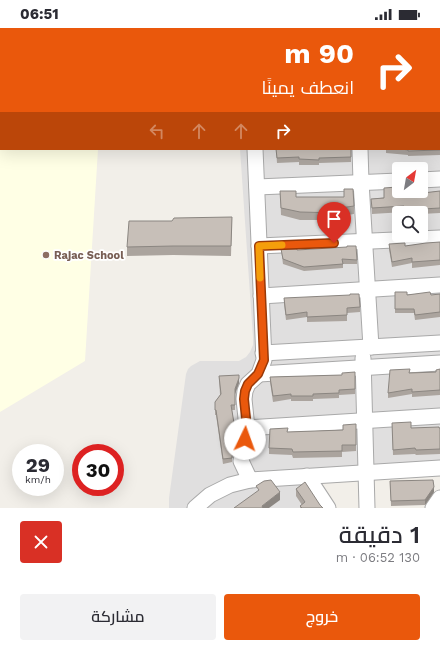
<!DOCTYPE html>
<html lang="ar">
<meta charset="utf-8">
<style>
:root{--surface:#fff;--page:#f2f2f3;--text:#2b2b33;--muted:#7c7c81;--accent:#ea580c}
body{margin:0;font-family:"Work Sans",Cairo,sans-serif;background:var(--page);color:var(--text);direction:rtl;height:100vh;display:flex;flex-direction:column;font-size:15px;white-space:nowrap}
*{box-sizing:border-box;margin:0}
p{font-size:13px;color:var(--muted)}
.icon{flex:none;width:22px;height:22px;fill:none;stroke:currentColor;stroke-width:2;stroke-linecap:round;stroke-linejoin:round}
.map{position:relative;height:480px;overflow:hidden;direction:ltr}
.details{display:flex;flex-direction:column;background:var(--surface);flex:1}
.details>*{flex:none}
.guide{position:absolute;left:0px;top:0px;width:440px;height:122px;box-shadow:0 4px 16px #0002;direction:rtl;background:#ea580c;color:#fff;overflow:hidden}
.needle{width:26px;rotate:31deg}
.controls{position:absolute;left:392px;top:134px;display:grid;gap:8px}
.controls a{display:grid;place-items:center;width:36px;height:36px;border-radius:4px;background:var(--surface);box-shadow:0 4px 16px #0002;font-size:20px}
.speed{position:absolute;left:12px;top:416px;display:flex;gap:8px;font-size:20px;font-weight:700;text-align:center}
.speed>*{display:grid;place-content:center;width:52px;height:52px;border-radius:50%;background:var(--surface);box-shadow:0 4px 16px #0002;line-height:1}
.speed small{font-size:10px;font-weight:400}
.speed .limit{border:6px solid #d22;background:#fff;color:#111}
.pin{position:absolute;display:grid;place-items:center;width:34px;height:34px;color:#fff;margin:-41px -17px;border-radius:50% 50% 50% 0;rotate:-45deg;box-shadow:0 0 4px #0007}
.pin .icon{rotate:45deg}
.me{position:absolute;width:44px;margin:-22px;rotate:3deg;stroke-linejoin:round;filter:drop-shadow(0 0 3px #0008)}
.turn{display:flex;align-items:center;gap:14px;height:84px;padding:0 20px;font-size:18px}
.turn .icon{width:52px;height:52px;stroke-width:2.5}
.turn b{display:block;font-size:28px;line-height:34px}
.lanes{display:flex;align-items:center;height:38px;padding:0 20px;background:#0003;justify-content:center;gap:20px;direction:ltr}
.lanes .off{opacity:.35}
.round{display:grid;place-items:center;flex:none;width:42px;height:42px;border-radius:4px;background:var(--page)}
.headline{display:flex;align-items:center;justify-content:space-between;height:68px;padding:0 20px}
h1{font-size:24px;font-weight:600;line-height:30px}
.action{display:flex;gap:8px;margin-top:auto;padding:8px 20px}
.action a{flex:1;height:46px;border-radius:4px;background:var(--accent);color:#fff;font-size:16px;font-weight:600;line-height:46px;text-align:center}
.action a+a{background:var(--page);color:var(--text)}
.status{display:flex;justify-content:space-between;align-items:center;height:28px;padding:0 20px;background:var(--surface);direction:ltr}
.status svg{height:11px;fill:currentColor}
.map>svg:first-child{display:block}
.residential{fill:#e0dfdf;fill-rule:evenodd}
.education{fill:#ffffe5}
.lines{fill:none;stroke-linecap:round;stroke-linejoin:round}
.minor-casing{stroke:#a9a9a9;stroke-width:17}
.minor{stroke:#fff;stroke-width:15}
.wall{fill:#aba49e}
.shaded-wall{fill:#8b8681}
.building{fill:#c7bfb8;stroke:#8b8681}
.route-casing{stroke:#983908;stroke-width:10}
.route{stroke:#ea580c;stroke-width:7}
.slow{stroke:#f59e0b;stroke-width:7}
.education-dot{fill:#8d6e63;stroke:#fff;stroke-width:1.5}
.labels{text-anchor:middle;stroke-width:3.5;stroke-linejoin:round;paint-order:stroke}
.education-label{font-size:11px;font-weight:bold;fill:#785e54;stroke:#fff;text-anchor:start}
</style>
<div class="status"><b>06:51</b><svg viewBox="0 0 49 12"><path d="M0 12V9h3v3zM5 12V6h3v6zM10 12V3h3v9zM15 12V0h3v12zM26 1h20v11H26zM47 4h2v5h-2z"/></svg></div>
<div class="map">
<svg width="440" height="480" viewBox="0 0 440 480">
<rect width="100%" height="100%" fill="#f2efe9"/>
<path class="residential" d="M330 0H440V432L313 442 319 480H169V470L186 346 188 341 191 338 200 333H239L246 329 250 324 253 317V310L240 121H439V1H330ZM399 141H421V163H399ZM399 185H421V207H399Z"/>
<path class="education" d="M0 0H105V1H1V121H98L85 333 0 384Z"/>
<g class="lines">
<g class="minor-casing">
<g id="minor">
<path d="M331 0 332 1"/>
<path d="M402 0V1"/>
<path d="M439 96H440"/>
<path d="M360 121 361 154 371 319"/>
<path d="M421 152 440 151"/>
<path d="M257 159 399 153"/>
<path d="M259 218 440 210"/>
<path d="M261 268 440 257"/>
<path d="M263 325 440 315"/>
<path d="M363 330 367 480"/>
<path d="M259 346 440 335"/>
<path d="M247 400 440 388"/>
<path d="M307 448 328 480"/>
<path d="M250 452 241 433 247 400 244 371 245 363 248 356 259 346 264 332 255 121"/>
<path d="M195 480 210 467 230 457 250 452 440 440"/>
<path d="M433 480 440 470"/>
</g>
</g>
<use href="#minor" class="minor"/>
</g>
<g class="wall">
<path d="M440 101V127L408 128V127L386 125V121H439Z"/>
<path d="M276 121H351V134L319 135V137H299V134L277 135Z"/>
<path d="M344 161 354 178V186L341 188V192H300L281 187 280 163 296 169H344Z"/>
<path d="M440 163V185L421 186V185H404V184L372 186 371 171Z"/>
<path d="M232 189 231 228 173 227 127 228V219L172 193Z"/>
<path d="M440 214V237L412 240V235L392 239 389 221V216L405 218Z"/>
<path d="M281 221 297 222 357 232V236H343V240L304 243 283 236Z"/>
<path d="M395 264 407 267H431L440 266V289L415 292 414 285H395Z"/>
<path d="M284 270 360 279V284L347 285V293L307 294V289L286 292 284 276Z"/>
<path d="M440 341V367L412 369V366L388 370V365L410 345 436 344Z"/>
<path d="M355 344V366L339 367V370L313 371V373H291V371L273 374 270 354V349L342 347Z"/>
<path d="M219 348 239 355 235 366V382H232L236 411 232 430V434L223 436 216 387H215V374L220 367Z"/>
<path d="M392 395 411 400H440V426L416 427 415 426 393 427Z"/>
<path d="M356 396V423L342 424V429L293 430 292 427 269 426V420L287 404 343 402Z"/>
<path d="M390 453 434 464 425 477 391 478Z"/>
<path d="M296 461 320 477 323 480H300V478L302 477 296 468Z"/>
</g>
<g class="shaded-wall">
<path d="M239 350V355L235 366V382V361Z"/>
<path d="M236 407V411L232 431V427Z"/>
<path d="M434 459V464L425 477V472Z"/>
<path d="M280 464V472L269 480H262V478Z"/>
</g>
<g class="building">
<path d="M174 0H240L248 1H174Z"/>
<path d="M257 0H324V1H254Z"/>
<path d="M439 11H440V52L439 39Z"/>
<path d="M439 101H440V122L408 123V122L401 121H439Z"/>
<path d="M276 121H351V129L319 130V132L299 131V129L277 130Z"/>
<path d="M397 159V168L440 163V180L405 182 404 178 372 180 371 171 384 170V160Z"/>
<path d="M344 161H353L354 178 340 180 341 185 300 184 281 180 280 163H296V169H344Z"/>
<path d="M232 189 231 218H173L127 219 129 193H172L174 190Z"/>
<path d="M440 214V232L412 234V230L392 234 389 216 405 215V218L426 215Z"/>
<path d="M347 218H356L357 232 342 231 343 236 304 239 283 231 281 221H297V222L347 219Z"/>
<path d="M395 264H407V267L430 264 431 267 440 266V284L415 287 414 281H395Z"/>
<path d="M350 266H359L360 279 347 280V287L307 289V284L286 287 284 270 350 267Z"/>
<path d="M410 341 409 345 436 344V342L440 341V362L412 364V361L388 365 390 342Z"/>
<path d="M355 344V361L339 362V365L313 366V368H291V366L273 368 270 349 342 347V345Z"/>
<path d="M239 347V350L235 361V377H231L236 407 232 427V430L223 431 216 382H215V374L221 366 219 348Z"/>
<path d="M411 394V400L439 399V400H440V421L416 422 415 420 393 422 392 395Z"/>
<path d="M356 396V417H342V423L293 424 292 421 269 420 270 401 288 400 287 404 343 402V397Z"/>
<path d="M271 452 280 464 262 478 263 480H234L259 462 256 458 264 453Z"/>
<path d="M433 452 434 459 425 472 391 473 390 453Z"/>
<path d="M305 454 320 477 323 480H302L300 478 305 474 296 461Z"/>
</g>
<g class="lines">
<g class="route-casing">
<path id="route" d="M245 411 247 400 244 371 245 363 248 356 258 346 264 332 259 218 334 215"/>
</g>
<use href="#route" class="route"/>
<path class="slow" d="M260 250 259 218 282 217"/>
</g>
<circle class="education-dot" cx="46" cy="227" r="4"/>
<g class="labels">
<g class="education-label">
<text x="54" y="231">Rajac School</text>
</g>
</g>
</svg>
<div class="controls">
<a><svg class="needle" viewBox="-14 -14 28 28"><path d="M0-13l5 13h-10z" fill="#e53935"/><path d="M0 13l5-13h-10z" fill="#7c7c81"/></svg></a>
<a><svg class="icon" aria-label="search" viewBox="0 0 24 24"><circle cx="10" cy="10" r="6"/><path d="M15 15l6 6"/></svg></a>
</div>
<div class="speed"><div>29<small>km/h</small></div><div class="limit">30</div></div>
<div class="pin" style="left:334px;top:215px;background:#d93025"><svg class="icon" aria-label="arrive" viewBox="0 0 24 24"><path d="M6 21V4h12l-3 4 3 4H6"/></svg></div>
<svg class="me" style="left:245px;top:411px" viewBox="-20 -20 40 40"><circle r="19" fill="#fff"/><path d="M0-13L10 11 0 6-10 11z" fill="#ea580c"/></svg>
<div class="guide">
<div class="turn"><svg class="icon" aria-label="right" viewBox="0 0 24 24"><path d="M7 20v-9h11M14 6l5 5-5 5"/></svg><div><b>90 m</b>انعطف يمينًا</div></div>
<div class="lanes"><svg class="icon off" aria-label="left" viewBox="0 0 24 24"><path d="M17 20v-9H6M10 6l-5 5 5 5"/></svg><svg class="icon off" aria-label="ahead" viewBox="0 0 24 24"><path d="M12 20V5M6 11l6-6 6 6"/></svg><svg class="icon off" aria-label="ahead" viewBox="0 0 24 24"><path d="M12 20V5M6 11l6-6 6 6"/></svg><svg class="icon" aria-label="right" viewBox="0 0 24 24"><path d="M7 20v-9h11M14 6l5 5-5 5"/></svg></div>
</div>
</div>
<section class="details">
<div class="headline"><div><h1>1 دقيقة</h1><p>130 m · 06:52</p></div><a class="round" style="background:#d93025;color:#fff"><svg class="icon" aria-label="close" viewBox="0 0 24 24"><path d="M6 6l12 12M18 6L6 18"/></svg></a></div>
<div class="action"><a>خروج</a><a>مشاركة</a></div>
</section>
